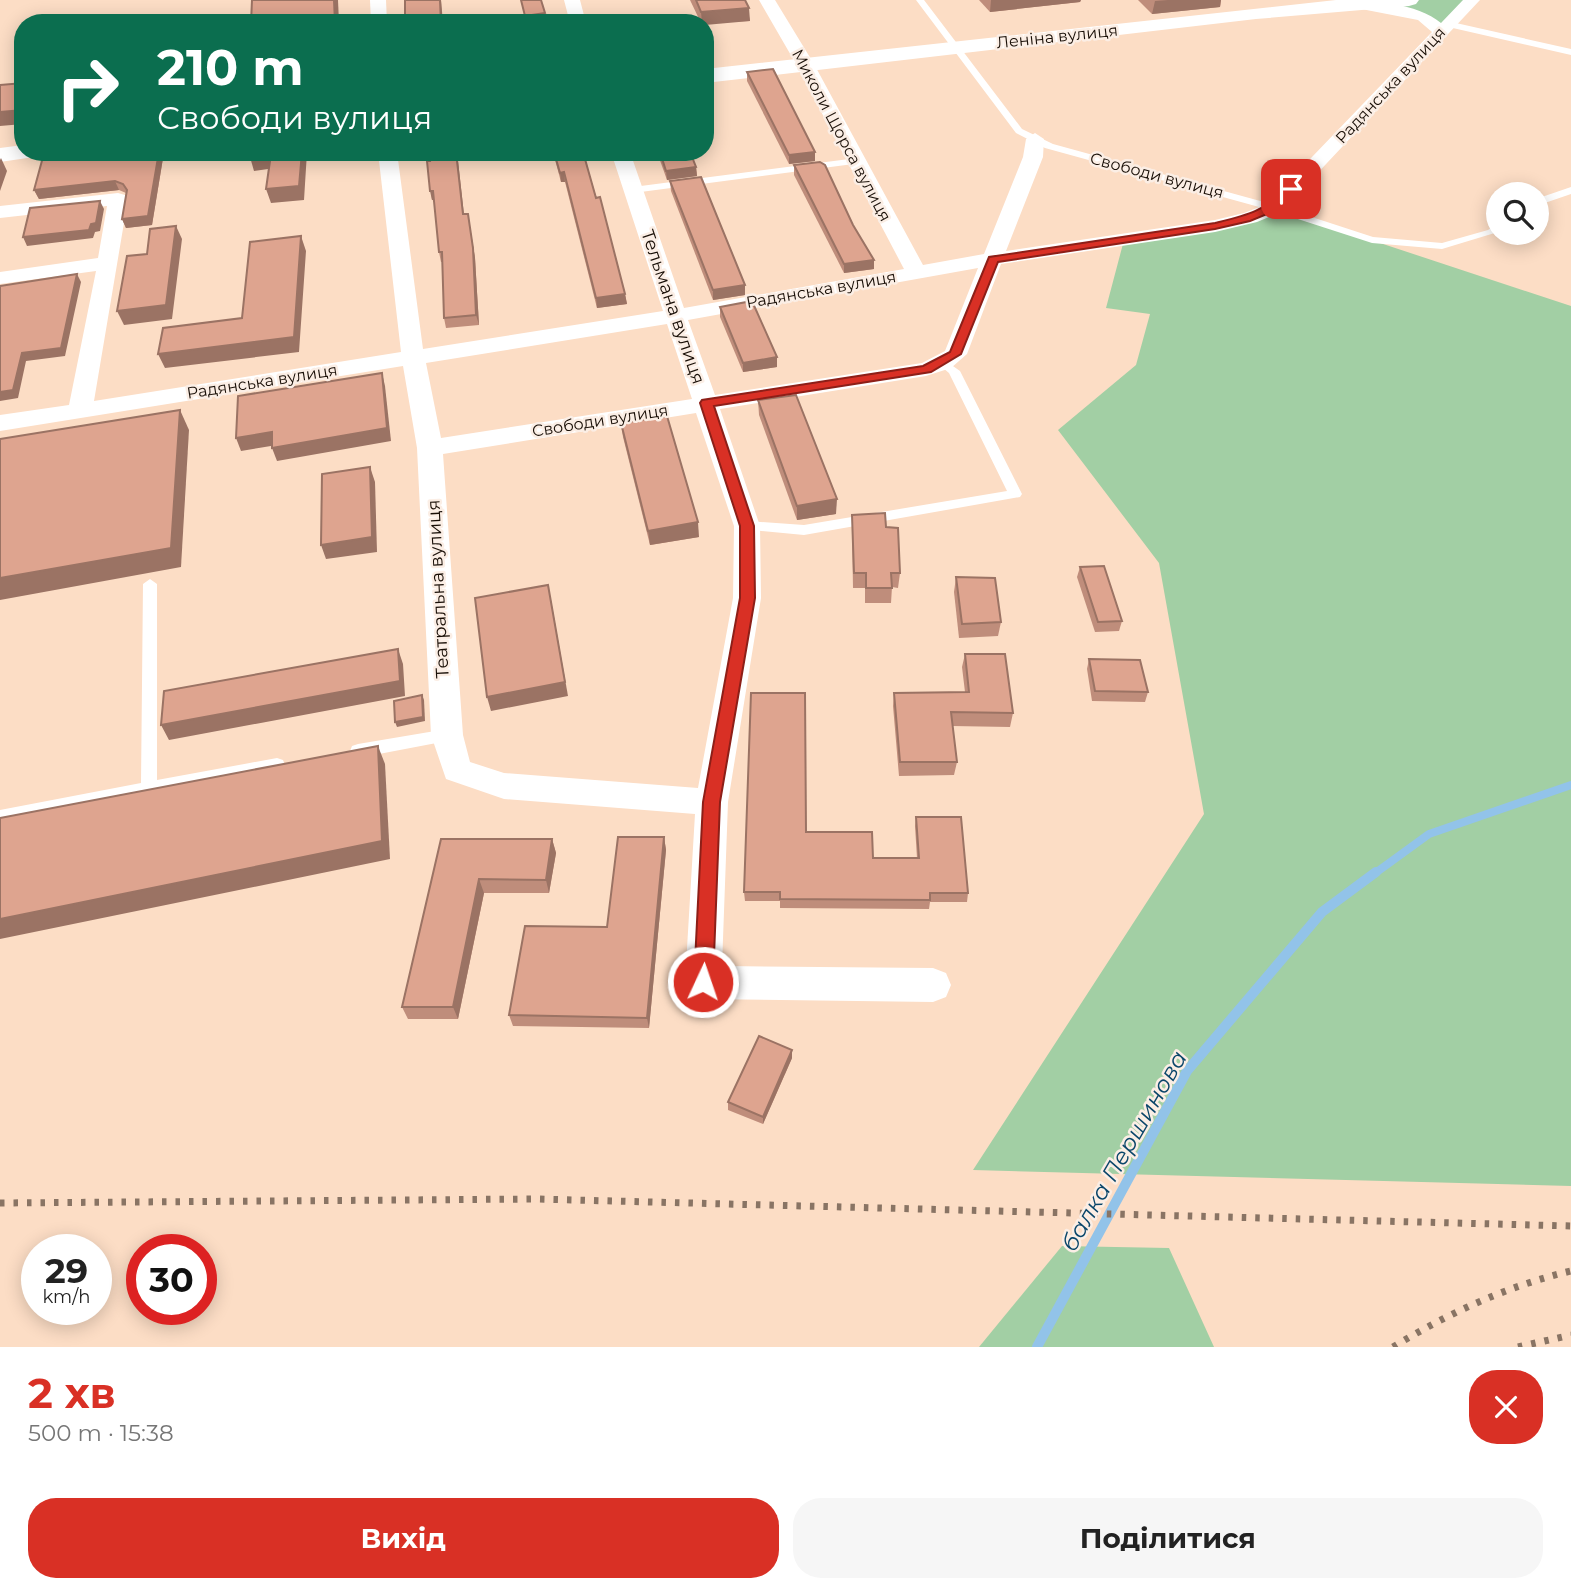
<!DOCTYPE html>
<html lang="uk">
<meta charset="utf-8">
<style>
:root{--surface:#fff;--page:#f6f6f6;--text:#222;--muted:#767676;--accent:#d93025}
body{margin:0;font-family:Montserrat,sans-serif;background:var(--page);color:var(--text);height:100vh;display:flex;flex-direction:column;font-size:26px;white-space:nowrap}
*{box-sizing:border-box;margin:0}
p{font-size:23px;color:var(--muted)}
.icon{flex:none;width:38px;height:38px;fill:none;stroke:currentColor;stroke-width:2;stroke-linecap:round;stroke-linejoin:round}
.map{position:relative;height:1347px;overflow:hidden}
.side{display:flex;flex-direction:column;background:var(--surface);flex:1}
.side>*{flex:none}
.guide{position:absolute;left:14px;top:14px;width:700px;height:147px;border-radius:28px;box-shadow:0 4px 18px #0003;background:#0b6e4f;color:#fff;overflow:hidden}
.fabs{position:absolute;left:1486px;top:182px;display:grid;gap:14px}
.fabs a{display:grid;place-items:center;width:63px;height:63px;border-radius:50%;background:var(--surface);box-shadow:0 4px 18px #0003;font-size:35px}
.speed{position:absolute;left:21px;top:1234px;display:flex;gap:14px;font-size:35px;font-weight:700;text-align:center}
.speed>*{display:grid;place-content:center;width:91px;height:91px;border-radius:50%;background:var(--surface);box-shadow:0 4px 18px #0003;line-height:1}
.speed small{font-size:18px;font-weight:400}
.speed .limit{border:10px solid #d22;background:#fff;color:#111}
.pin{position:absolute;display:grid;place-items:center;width:60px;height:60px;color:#fff;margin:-30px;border-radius:14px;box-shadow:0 4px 10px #0006}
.me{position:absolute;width:77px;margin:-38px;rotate:3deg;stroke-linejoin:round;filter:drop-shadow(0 0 5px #0008)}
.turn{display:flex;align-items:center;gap:24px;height:147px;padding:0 28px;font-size:32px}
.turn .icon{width:91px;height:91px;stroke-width:2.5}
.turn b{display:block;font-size:49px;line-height:60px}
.round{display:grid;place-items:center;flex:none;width:74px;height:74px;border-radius:28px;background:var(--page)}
.overview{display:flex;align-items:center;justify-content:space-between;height:119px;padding:0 28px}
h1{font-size:42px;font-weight:700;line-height:52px;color:var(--accent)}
.primary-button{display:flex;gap:14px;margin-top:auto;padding:14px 28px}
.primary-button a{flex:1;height:80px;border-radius:28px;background:var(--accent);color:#fff;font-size:28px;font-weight:700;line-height:80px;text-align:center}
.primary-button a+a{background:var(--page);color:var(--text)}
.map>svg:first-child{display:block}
.green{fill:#a2cfa4}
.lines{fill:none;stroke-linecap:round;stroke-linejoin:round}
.stream-far1{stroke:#92c3e9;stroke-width:8}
.stream{stroke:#92c3e9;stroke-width:10}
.lane{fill:#fff;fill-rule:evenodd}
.street{fill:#fff;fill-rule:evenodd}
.secondary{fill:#fff;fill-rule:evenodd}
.rail{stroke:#897464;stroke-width:7;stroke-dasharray:4.5 9;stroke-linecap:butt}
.wall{fill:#bf8d7b}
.shaded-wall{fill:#9b7364}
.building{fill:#dea48f;stroke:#9b7364;stroke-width:2}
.route{fill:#d93025;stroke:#8d1f18;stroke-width:2}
.labels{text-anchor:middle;stroke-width:5;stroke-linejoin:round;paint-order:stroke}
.far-street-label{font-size:16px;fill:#180e06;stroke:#fbeee5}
.street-label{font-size:18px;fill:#180e06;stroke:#fbeee5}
.near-water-label{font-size:23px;font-style:italic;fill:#0a466a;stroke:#fbeee5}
</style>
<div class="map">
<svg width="1571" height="1347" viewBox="0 0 1571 1347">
<rect width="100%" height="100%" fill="#fcddc5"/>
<g class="green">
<path d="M1409 0H1472L1441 31 1434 23 1381 9Z"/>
<path d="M1274 208 1571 306V1186L973 1170 1204 814 1159 563 1058 430 1136 365 1150 314 1106 308 1124 240Z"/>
<path d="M1062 1246 1169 1248 1214 1347H979Z"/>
</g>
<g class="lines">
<path class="stream-far1" d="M1374 874 1429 834 1571 785"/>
<path class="stream" d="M1037 1347 1187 1071 1322 912 1376 872"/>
<g class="lane">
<path d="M916 0H924L1022 129 1053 144 1278 206 1373 237 1442 243 1488 230 1498 223V232L1442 249 1372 243 1270 210 1045 148 1016 133Z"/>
<path d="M1447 21 1571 49V55L1444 26V22Z"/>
<path d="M857 158 861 159V163L633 193 628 190 633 187Z"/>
<path d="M1571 187V194L1536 206V199Z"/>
<path d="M943 359 960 371 1022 494 1020 497 804 535 742 529 740 526 742 523 747 521 804 525 1007 491 949 373 937 363Z"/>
<path d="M150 579 157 584V780L277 758 283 760 285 765 283 770 0 824V810L141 783 143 584Z"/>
<path d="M447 729 453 730 455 735 453 740 447 741 358 758 352 756 350 751 352 746 358 744Z"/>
</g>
<g class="street">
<path d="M370 0H386L387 23H371Z"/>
<path d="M564 0H580L586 23H570Z"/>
<path d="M759 0H775L814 64 923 265 984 254 1023 157 1026 139 1035 133 1044 139 1043 157 1006 251 1215 220 1244 213 1267 204 1432 32 1418 20 1351 7 1341 0C1372 0 1417 3 1441 23L1463 0H1480L1281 212 1257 222 1215 232 1001 264 967 354 951 368 926 376 720 409 760 526 761 598 728 802 722 966 933 968 946 973 951 985 946 997 933 1002 703 999 690 994 685 982 695 814 504 799 446 779 431 735 417 448 403 366 0 431V415L69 405 96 271 0 284V272L98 258 107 206 0 218V206L118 193 125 195 128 199 94 401 401 352 378 152H397L423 349 663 311 611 152H630L684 308 904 269 796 64ZM978 268 945 351 922 363 715 395 688 320ZM667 324 692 399 441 438 426 363ZM696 413 734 526 733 598 698 788 504 773 470 762 463 735 443 454Z"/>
</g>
<g class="secondary">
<path d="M1336 0H1419L1416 4 1409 6 1256 19 705 83V69Z"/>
<path d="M23 145V152H37L34 157 0 162V148Z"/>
</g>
<g class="rail">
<path d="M0 1203 536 1199 1571 1226"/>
<path d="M1393 1347C1449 1313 1507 1286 1571 1271"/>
<path d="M1518 1347 1571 1335"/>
</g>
</g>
<g class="wall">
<path d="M690 0H745L750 21 701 23Z"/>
<path d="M979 0H1081L1080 2 990 12Z"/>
<path d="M1138 0H1221L1220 7 1152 14Z"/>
<path d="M747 72 815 152V161L789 164 747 81Z"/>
<path d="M82 152H164L152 225 126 228 122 219 126 193 119 190 39 199 34 190Z"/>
<path d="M553 152H583L625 294 627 304 597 308 565 182H561Z"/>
<path d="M657 152H690L696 167 697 176 667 180Z"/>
<path d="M427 161 464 214H468L475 258 479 325 446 328 444 318 442 262H441L439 252 434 200H432Z"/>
<path d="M794 165 874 269 844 273 794 175Z"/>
<path d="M670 181 745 285V295L713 300 671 191Z"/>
<path d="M720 307 777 357V367L743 372 720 317Z"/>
<path d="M758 400 836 514 797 520 759 415Z"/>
<path d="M621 423 699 537 650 545 623 437Z"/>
<path d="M852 515 886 527 900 573 898 588 892 587 891 603H865V588H853L852 529Z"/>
<path d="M1080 567 1122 621 1119 631 1095 632 1077 577Z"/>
<path d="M956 577 1001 622 998 636 959 638 954 592Z"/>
<path d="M965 654 1013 713 1010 727 952 726 957 762 954 775 899 776 893 706 894 693 965 692 962 667Z"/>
<path d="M1089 659 1148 692 1145 702 1092 701 1087 669Z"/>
<path d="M916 817 968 893 967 902H930L929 909 780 908V901H745L744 892 806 832 873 858H917L915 826Z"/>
<path d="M664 837 666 850 649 1028 513 1026 509 1015 607 927Z"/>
<path d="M441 839H552L556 853 549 893H484L458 1019H408L402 1007Z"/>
<path d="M792 1050V1058L763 1124 728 1110V1102Z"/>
</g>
<g class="shaded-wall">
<path d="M334 0H338L339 23H335Z"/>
<path d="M440 0H441L443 23H441Z"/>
<path d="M991 0H1081L1080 2 990 12Z"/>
<path d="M1168 0H1221L1220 7 1152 14 1155 1Z"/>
<path d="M749 8 750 21 705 25V23H702L701 12Z"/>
<path d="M545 13 546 22 526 23 525 16Z"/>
<path d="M23 110V124L0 126V112Z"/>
<path d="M159 152H164L152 225 126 228 122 219Z"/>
<path d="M302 152H307L304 200 271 203 266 189Z"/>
<path d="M456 152H457L465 224 463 214Z"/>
<path d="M815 152V161L789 164V155Z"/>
<path d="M271 154 275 168 254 171 250 157Z"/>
<path d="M1 158 7 171 0 191V160Z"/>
<path d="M696 167 697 176 667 180 666 171Z"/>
<path d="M564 172 565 182H561L560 173Z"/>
<path d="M115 181 119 190 39 199 34 190Z"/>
<path d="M430 191H433L435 200H432Z"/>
<path d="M100 201 104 209 100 231 95 232 93 238 27 246 23 237 91 224Z"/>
<path d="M468 214 475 258 479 325 476 315Z"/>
<path d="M176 226 182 239 172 319 124 325 117 311Z"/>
<path d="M301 236 306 251 299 352 165 368 158 354 294 337Z"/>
<path d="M874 260V269L844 273V264Z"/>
<path d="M77 274 81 282 65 356 26 361 18 398 0 401V392L22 353Z"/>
<path d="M745 285V295L713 300V290Z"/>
<path d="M625 294 627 304 597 308 596 298Z"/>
<path d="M777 357V367L743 372V363Z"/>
<path d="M382 373 385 386 391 441 277 461 272 448Z"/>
<path d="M180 410 189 430 181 567 0 600V578Z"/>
<path d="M272 432 277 445 241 451 236 438Z"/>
<path d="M370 467 375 482 377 552 326 559 321 545Z"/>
<path d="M837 499 836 514 797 520V506Z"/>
<path d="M698 522 699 537 650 545 648 531Z"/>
<path d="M551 600 568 696 491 711 487 697Z"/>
<path d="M398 649 403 664 405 696 169 740 161 725Z"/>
<path d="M422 695 424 700 425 721 397 727 395 722Z"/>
<path d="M378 746 385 764 390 859 0 939V919Z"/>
<path d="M664 837 666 850 649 1028 647 1018Z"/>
<path d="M552 839 556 853 549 893 546 880Z"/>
<path d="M479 879 484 893 458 1019 453 1007Z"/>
<path d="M792 1050V1058L763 1124V1117Z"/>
</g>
<g class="building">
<path d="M252 0H334L335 23H251Z"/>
<path d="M405 0H440L441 23H405Z"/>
<path d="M521 0H541L545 13 525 16Z"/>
<path d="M696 0H745L749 8 701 12Z"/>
<path d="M193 15 192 23H160L161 18Z"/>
<path d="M773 69 815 152 789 155 747 72Z"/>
<path d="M23 83V110L0 112V85Z"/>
<path d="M82 152H159L148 216 122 219 127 190 123 184 115 181 34 190 43 157Z"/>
<path d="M250 152H302L299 186 266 189 271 154 250 157Z"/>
<path d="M429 152H456L463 214H468L473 248 476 315 444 318 442 252H439L433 191H430L427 161H430Z"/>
<path d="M554 152H583L596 198 600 197 625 294 596 298 564 172 560 173Z"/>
<path d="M660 152H690L696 167 666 171Z"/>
<path d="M820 162 825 165 853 225 874 260 844 264 794 165Z"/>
<path d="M701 177 745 285 713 290 670 181Z"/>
<path d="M100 201 96 223 91 224 89 230 23 237 30 208Z"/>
<path d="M176 226 166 305 117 311 127 256 147 254 150 229Z"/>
<path d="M301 236 294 337 158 354 163 328 242 318 250 242Z"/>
<path d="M77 274 61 348 22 353 13 390 0 392V286Z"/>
<path d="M752 301 777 357 743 363 720 307Z"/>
<path d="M382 373 387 428 272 448V432L236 438 238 396Z"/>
<path d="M796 395 837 499 797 506 758 400Z"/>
<path d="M180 410 171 548 0 578V439Z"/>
<path d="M667 416 698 522 648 531 621 423Z"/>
<path d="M370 467 372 537 321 545 322 474Z"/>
<path d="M885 513 886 527 898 528 900 573H891L892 588H866V573H854L852 515Z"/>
<path d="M1104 566 1122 621 1098 622 1080 567Z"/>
<path d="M956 577 995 578 1001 622 962 624Z"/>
<path d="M548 585 565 682 487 697 475 598Z"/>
<path d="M398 649 400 681 161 725 164 691Z"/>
<path d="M965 654H1005L1013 713 951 712 957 762H900L894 693 969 692Z"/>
<path d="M1089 659 1140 660 1148 692 1095 691Z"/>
<path d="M751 693H805L806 832H872L873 858H919L916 817H961L968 893H930V900L780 899V892H744Z"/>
<path d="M422 695 423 717 395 722 394 701Z"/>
<path d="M378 746 382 841 0 919V818Z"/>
<path d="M618 837H664L647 1018 509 1015 525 926 607 927Z"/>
<path d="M441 839H552L546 880 479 879 453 1007H402Z"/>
<path d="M759 1036 792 1050 763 1117 728 1102Z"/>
</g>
<path class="route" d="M1288 187 1297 189 1277 210 1250 221 1215 229 998 262 961 354 931 372 714 406 754 526 755 598 720 802 713 982 710 989 703 991 696 989 694 982 703 802 740 598V526L700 403 702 400 923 366 950 352 989 257 1215 223C1248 215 1263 212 1288 187Z"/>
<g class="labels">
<g class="far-street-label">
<text transform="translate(1057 36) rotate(-6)" y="6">Леніна вулиця</text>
<text transform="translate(1390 85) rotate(-47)" y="6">Радянська вулиця</text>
<text transform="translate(842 135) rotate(62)" y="6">Миколи Щорса вулиця</text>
<text transform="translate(1157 175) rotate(15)" y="6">Свободи вулиця</text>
<text transform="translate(821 289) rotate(-10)" y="6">Радянська вулиця</text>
<text transform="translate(262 381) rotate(-9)" y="6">Радянська вулиця</text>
<text transform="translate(600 420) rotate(-9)" y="6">Свободи вулиця</text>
</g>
<g class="street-label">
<text transform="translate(673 307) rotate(71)" y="6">Тельмана вулиця</text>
<text transform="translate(438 589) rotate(-93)" y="6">Театральна вулиця</text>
</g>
<g class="near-water-label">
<text transform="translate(1124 1151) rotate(-60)" y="8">балка Першинова</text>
</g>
</g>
</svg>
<div class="fabs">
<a><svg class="icon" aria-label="search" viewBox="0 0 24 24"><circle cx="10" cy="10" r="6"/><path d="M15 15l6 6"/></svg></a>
</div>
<div class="speed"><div>29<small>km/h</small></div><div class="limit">30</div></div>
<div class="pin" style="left:1291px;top:189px;background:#d93025"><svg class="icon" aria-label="arrive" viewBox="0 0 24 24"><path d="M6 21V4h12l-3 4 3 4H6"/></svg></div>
<svg class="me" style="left:703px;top:982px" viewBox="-20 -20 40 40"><circle r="17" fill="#d93025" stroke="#fff" stroke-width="3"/><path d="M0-11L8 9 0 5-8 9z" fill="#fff"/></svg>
<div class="guide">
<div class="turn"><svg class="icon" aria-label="right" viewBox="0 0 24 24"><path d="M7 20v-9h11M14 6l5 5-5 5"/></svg><div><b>210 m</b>Свободи вулиця</div></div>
</div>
</div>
<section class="side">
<div class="overview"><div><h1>2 хв</h1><p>500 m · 15:38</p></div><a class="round" style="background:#d93025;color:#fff"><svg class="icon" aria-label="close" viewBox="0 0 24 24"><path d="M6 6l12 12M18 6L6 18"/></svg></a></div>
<div class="primary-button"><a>Вихід</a><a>Поділитися</a></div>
</section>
